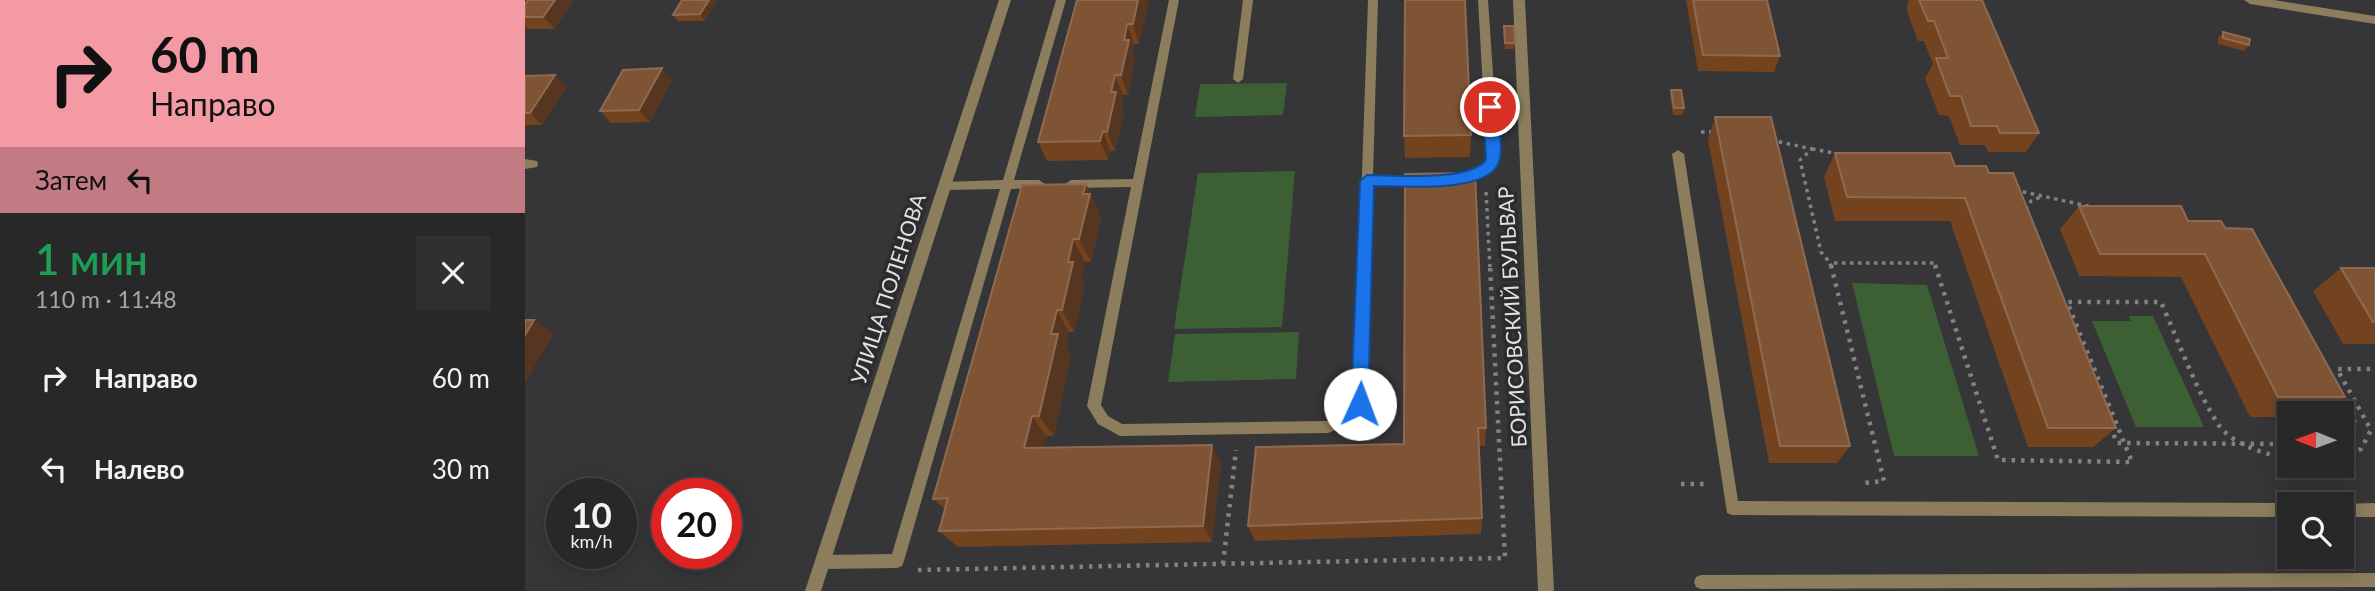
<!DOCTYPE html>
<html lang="ru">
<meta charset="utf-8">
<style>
:root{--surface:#282829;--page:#303031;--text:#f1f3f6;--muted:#a5a6a8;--line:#444446}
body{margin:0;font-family:Lato,sans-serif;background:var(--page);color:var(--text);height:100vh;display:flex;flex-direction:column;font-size:26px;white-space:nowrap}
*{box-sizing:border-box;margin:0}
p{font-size:23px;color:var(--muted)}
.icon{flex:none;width:38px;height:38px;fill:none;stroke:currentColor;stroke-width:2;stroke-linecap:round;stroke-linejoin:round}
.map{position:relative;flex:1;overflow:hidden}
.sheet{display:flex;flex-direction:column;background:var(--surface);width:525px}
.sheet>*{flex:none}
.banner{background:#f49aa4;color:#111;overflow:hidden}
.needle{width:46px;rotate:271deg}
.buttons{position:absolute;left:1752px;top:401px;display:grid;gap:14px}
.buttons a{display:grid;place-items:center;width:77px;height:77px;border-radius:0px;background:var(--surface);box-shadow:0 4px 18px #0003,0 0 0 2px var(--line);font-size:35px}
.speed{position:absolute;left:21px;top:478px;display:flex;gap:14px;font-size:35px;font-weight:700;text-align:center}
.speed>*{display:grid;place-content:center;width:91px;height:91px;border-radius:50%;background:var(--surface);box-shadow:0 4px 18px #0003,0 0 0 2px var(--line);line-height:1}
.speed small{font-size:18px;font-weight:400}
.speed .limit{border:10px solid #d22;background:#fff;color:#111}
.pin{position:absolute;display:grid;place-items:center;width:60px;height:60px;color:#fff;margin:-30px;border:4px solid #fff;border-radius:50%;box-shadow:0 2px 7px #0007}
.me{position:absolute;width:77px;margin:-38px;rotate:2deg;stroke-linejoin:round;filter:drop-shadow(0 0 5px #0008)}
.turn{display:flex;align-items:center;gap:24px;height:147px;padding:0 35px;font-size:32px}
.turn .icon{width:91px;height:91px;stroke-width:2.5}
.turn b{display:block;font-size:49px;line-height:60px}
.then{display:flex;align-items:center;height:66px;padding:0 35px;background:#0003;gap:14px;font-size:26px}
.round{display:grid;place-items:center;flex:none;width:74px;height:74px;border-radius:0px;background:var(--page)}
.headline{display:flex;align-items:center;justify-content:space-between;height:119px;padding:0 35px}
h1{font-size:42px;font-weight:600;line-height:52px;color:#1e9e55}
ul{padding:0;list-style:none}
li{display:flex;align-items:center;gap:21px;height:91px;padding:0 35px}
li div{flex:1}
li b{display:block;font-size:26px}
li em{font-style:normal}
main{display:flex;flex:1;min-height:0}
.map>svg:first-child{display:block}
.green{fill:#3c6033}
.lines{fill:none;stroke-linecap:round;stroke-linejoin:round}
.path-far1{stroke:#828183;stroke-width:3.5;stroke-dasharray:3.5 4.5;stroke-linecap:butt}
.path{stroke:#828183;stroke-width:4.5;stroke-dasharray:3.5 6;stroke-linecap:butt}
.lane{fill:#8c7e5d;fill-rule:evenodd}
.street{fill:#8c7e5d;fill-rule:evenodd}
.wall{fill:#734320}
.shaded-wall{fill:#563620}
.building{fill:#7f5435;stroke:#8f6a50;stroke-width:2}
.route{fill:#1a73e8;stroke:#114b97;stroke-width:2}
.labels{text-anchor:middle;stroke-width:7;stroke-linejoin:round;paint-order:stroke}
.street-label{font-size:21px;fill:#e2e1e3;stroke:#2c2b2d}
</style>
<main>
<section class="sheet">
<div class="banner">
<div class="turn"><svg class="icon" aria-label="right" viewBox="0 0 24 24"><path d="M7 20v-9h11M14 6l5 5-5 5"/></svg><div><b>60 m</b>Направо</div></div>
<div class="then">Затем<svg class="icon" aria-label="left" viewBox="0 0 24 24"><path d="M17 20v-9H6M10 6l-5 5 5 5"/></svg></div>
</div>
<div class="headline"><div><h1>1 мин</h1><p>110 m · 11:48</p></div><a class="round"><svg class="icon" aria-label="close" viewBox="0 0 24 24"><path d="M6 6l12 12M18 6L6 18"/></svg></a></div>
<ul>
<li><svg class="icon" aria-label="right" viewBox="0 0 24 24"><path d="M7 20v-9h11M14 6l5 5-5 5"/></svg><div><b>Направо</b></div><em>60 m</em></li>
<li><svg class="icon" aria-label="left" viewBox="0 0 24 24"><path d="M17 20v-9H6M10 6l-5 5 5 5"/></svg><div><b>Налево</b></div><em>30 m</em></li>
</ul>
</section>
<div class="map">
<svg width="1850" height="591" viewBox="0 0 1850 591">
<rect width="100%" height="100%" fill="#363537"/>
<g class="green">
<path d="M762 83 758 115 670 117 675 84Z"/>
<path d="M770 171 757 327 649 329 673 173Z"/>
<path d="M1327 283 1402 285 1454 456H1369Z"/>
<path d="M1604 316H1628L1679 427H1611L1567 321H1606Z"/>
<path d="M774 332 771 379 643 382 650 334Z"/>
</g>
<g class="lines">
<g class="path-far1">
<path d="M1176 132H1189"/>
<path d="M1246 140 1287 149 1275 160 1296 252 1305 263"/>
<path d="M1287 149 1314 154"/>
<path d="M1490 190 1567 207"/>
<path d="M961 192 965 267"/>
<path d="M1501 210 1506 201 1518 196"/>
<path d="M1306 267 1305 263H1409L1410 267"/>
</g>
<g class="path">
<path d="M1306 265 1359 481 1338 483"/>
<path d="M1410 265 1473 460 1607 462 1542 302H1636C1653 340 1671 390 1693 424 1705 443 1743 457 1764 457"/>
<path d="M1585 426 1592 443 1764 444"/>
<path d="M1816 444 1825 440 1831 424 1817 396"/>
<path d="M1816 457 1836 449 1846 430 1812 369H1850"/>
<path d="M1156 484H1182"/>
<path d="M698 564 711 450"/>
<path d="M393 570 980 558 965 265"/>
</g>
<g class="lane">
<path d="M531 0H541L489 180H514L520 184 514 188 486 189 379 561 377 566 372 568 298 569 293 567 291 562 293 557 298 555 367 554 475 189 420 190 414 186 420 182 478 180Z"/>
<path d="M644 0H654L576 405 583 416 597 424 802 421 817 415 829 403 843 0H853L848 177 895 176 901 180 895 184 848 185 842 405 827 423 803 433 595 436 573 424 562 406 606 187 546 188 540 184 546 180 608 179Z"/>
<path d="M718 0H728L718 79 713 83 708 79Z"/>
<path d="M953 0H963L974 161 964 175 935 183 929 179 931 176 956 169 962 160Z"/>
<path d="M1153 150 1159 154 1213 501 1764 503 1766 504H1764V517L1207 515 1202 513 1147 154Z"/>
<path d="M1850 503V517H1816V504H1814Z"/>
<path d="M1850 573V587L1176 589 1171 587 1169 582 1171 577 1176 575Z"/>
</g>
<g class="street">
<path d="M474 0H486L296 591H280Z"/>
<path d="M988 0H1000L1029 591H1013Z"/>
<path d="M1719 0H1749L1850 16V24L1725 4Z"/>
<path d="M0 159 12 161 13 164 12 167 0 169Z"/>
</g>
</g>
<g class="wall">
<path d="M3 0 30 29H2L0 27V4Z"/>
<path d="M157 0H192L180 21H153L148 15Z"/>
<path d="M552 0H624L614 44H609L607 51 610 60 603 95H598L596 104 599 112 590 151H585L583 160 522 161 513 142Z"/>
<path d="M1161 0H1242L1255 56 1249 72 1173 71Z"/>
<path d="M1384 0H1457L1514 133 1501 152H1463L1460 145H1435L1424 116 1414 115 1400 78 1408 64 1399 41H1393L1381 8Z"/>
<path d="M979 26 990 43 989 49H980Z"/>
<path d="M1698 32 1724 45 1719 51 1693 44V38Z"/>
<path d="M0 76 42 87 17 125H0Z"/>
<path d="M147 80 125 122 86 123 75 111Z"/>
<path d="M1146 90 1159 108 1158 115H1148L1145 96Z"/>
<path d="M1190 117 1325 446 1312 463H1244L1183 140Z"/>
<path d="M946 135 945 157 880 158 879 136Z"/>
<path d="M1310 153 1430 166 1591 428 1568 447H1503L1425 221H1310L1299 177Z"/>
<path d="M880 174 961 428 960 446H954L957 518 956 534 730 541 723 526 879 444Z"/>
<path d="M561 184 576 218 566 262H560L556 278 560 284 549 332H544L541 347 546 355 529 436H521L518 448 696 463 687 542 433 547 414 531 420 509 408 499Z"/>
<path d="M1554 206 1663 221 1700 228 1820 397 1795 413H1764V417H1725L1656 277 1554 276 1535 229Z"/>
<path d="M1816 268H1850V344H1818L1788 291Z"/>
</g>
<g class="shaded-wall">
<path d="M30 0H49L30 29 18 17Z"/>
<path d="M184 0H192L180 21 175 14Z"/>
<path d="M613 0H624L614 44 608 24Z"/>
<path d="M602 24 609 44 607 51 610 60 603 95 596 75 599 40Z"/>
<path d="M137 68 147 80 125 122 114 110Z"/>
<path d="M30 75 42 87 17 125 5 113Z"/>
<path d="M590 75 598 95 596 104 599 112 590 151 582 132 586 92Z"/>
<path d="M578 131 585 151 583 160 575 141Z"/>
<path d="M561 184 576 218 566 262 554 239 558 194Z"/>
<path d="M548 239 560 262 556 278 560 284 549 332 537 310 543 262Z"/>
<path d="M532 310 544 332 541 347 546 355 529 436 514 416 526 334Z"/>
<path d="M9 320 29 334 0 382V335Z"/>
<path d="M507 416 521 436 514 467 499 448Z"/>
<path d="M687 445 696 463 687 542 678 526Z"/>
</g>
<g class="building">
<path d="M3 0H30L18 17H0V4Z"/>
<path d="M157 0H184L175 14 148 15Z"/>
<path d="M552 0H613L608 24H602L599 40H604L596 75H590L586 92H591L582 132 578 131 575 141 513 142Z"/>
<path d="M880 0H940L946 135 879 136Z"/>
<path d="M1168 0H1242L1255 56 1178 55Z"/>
<path d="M1394 0H1457L1514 133H1475L1472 126H1446L1436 96H1425L1411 58H1423L1409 21H1403Z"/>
<path d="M979 26H989L990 43H980Z"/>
<path d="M1698 32 1725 39 1724 45 1698 38Z"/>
<path d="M137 68 114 110 75 111 98 70Z"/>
<path d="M30 75 5 113H0V76Z"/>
<path d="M1146 90H1156L1159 108H1149Z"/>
<path d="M1190 117H1246L1325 446H1255Z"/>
<path d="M1310 153H1425L1430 166H1461L1464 173H1488L1591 428H1523L1440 198 1322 197Z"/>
<path d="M950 173 961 428H953L957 518 723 526 731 447 879 444 880 174Z"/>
<path d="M561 184 558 194H565L554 239H548L543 262H548L537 310H532L526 334H533L514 416H507L499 448 687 445 678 526 414 531 423 498 408 499 497 185Z"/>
<path d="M1554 206H1656L1663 221H1696L1700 228 1727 229 1820 397H1753L1680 254H1575Z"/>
<path d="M1816 268H1850V322H1848Z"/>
<path d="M0 320H9L0 335Z"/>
</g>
<path class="route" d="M965 102 972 107C973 122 979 149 974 162 963 194 877 186 849 186L843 404 835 412 829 410 826 404 835 181 842 175C870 175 943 182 961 160L958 107Z"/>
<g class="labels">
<g class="street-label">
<text transform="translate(364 289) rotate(-72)" y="7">УЛИЦА ПОЛЕНОВА</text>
<text transform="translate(988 317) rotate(-93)" y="7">БОРИСОВСКИЙ БУЛЬВАР</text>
</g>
</g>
</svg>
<div class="buttons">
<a><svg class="needle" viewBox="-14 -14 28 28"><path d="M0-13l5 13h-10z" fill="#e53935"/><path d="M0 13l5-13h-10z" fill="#a5a6a8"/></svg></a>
<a><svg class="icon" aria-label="search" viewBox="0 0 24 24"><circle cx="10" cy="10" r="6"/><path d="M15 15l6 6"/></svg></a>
</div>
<div class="speed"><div>10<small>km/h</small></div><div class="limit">20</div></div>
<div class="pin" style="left:965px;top:107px;background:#d93025"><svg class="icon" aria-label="arrive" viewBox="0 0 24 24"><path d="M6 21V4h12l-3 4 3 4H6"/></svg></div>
<svg class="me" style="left:835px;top:404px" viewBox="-20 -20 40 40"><circle r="19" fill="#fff"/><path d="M0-13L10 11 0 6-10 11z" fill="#1a73e8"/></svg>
</div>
</main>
